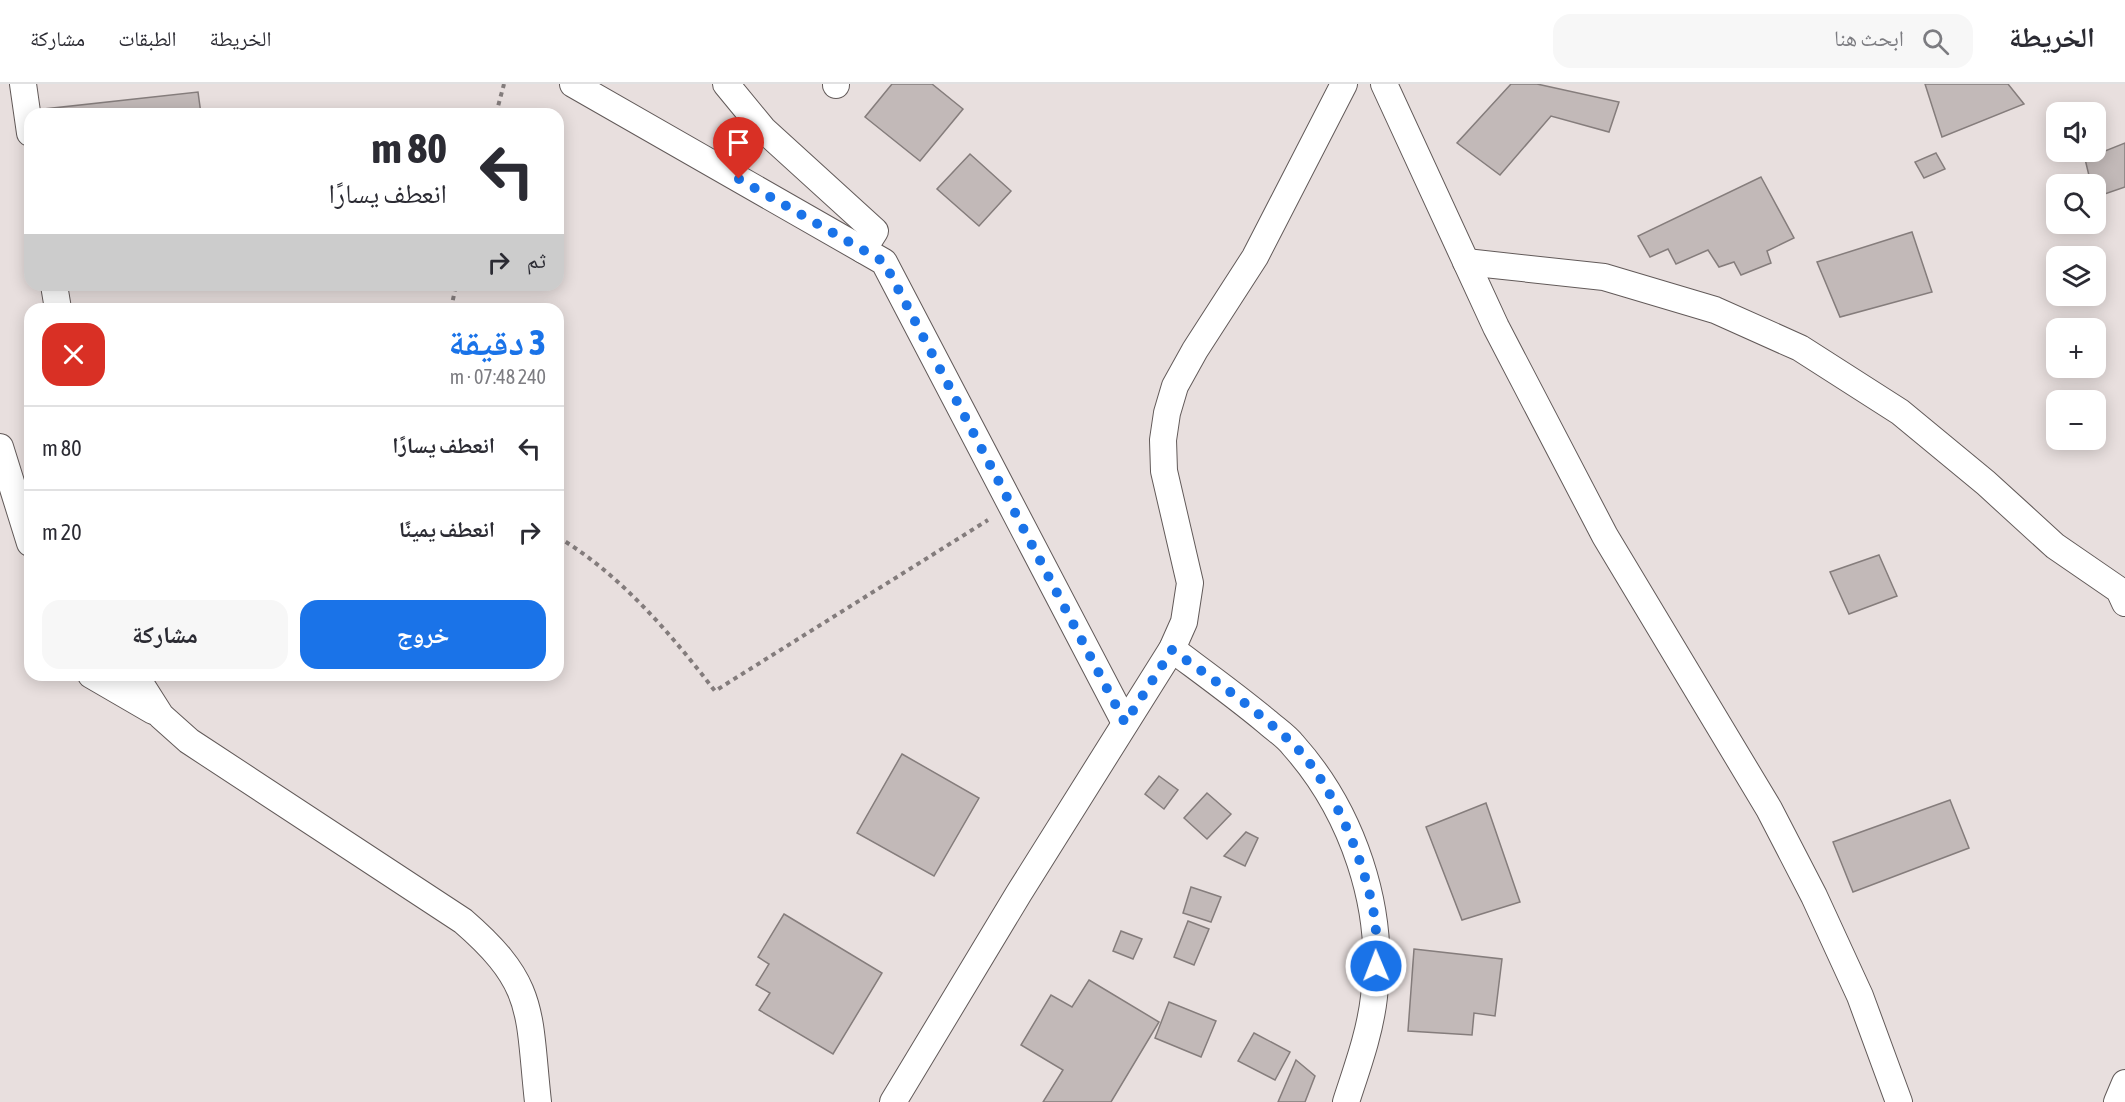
<!DOCTYPE html>
<html lang="ar">
<meta charset="utf-8">
<style>
:root{--surface:#fff;--page:#f7f7f7;--text:#2b2b33;--muted:#7c7c81;--line:#e1e1e2;--accent:#1a73e8}
body{margin:0;font-family:"Asap Condensed","Noto Naskh Arabic",sans-serif;background:var(--page);color:var(--text);direction:rtl;height:100vh;display:flex;flex-direction:column;font-size:22px;white-space:nowrap}
*{box-sizing:border-box;margin:0}
p{font-size:20px;color:var(--muted)}
.icon{flex:none;width:33px;height:33px;fill:none;stroke:currentColor;stroke-width:2;stroke-linecap:round;stroke-linejoin:round}
.map{position:relative;flex:1;overflow:hidden;direction:ltr}
.drawer{position:absolute;left:24px;top:219px;width:540px;height:378px;display:flex;flex-direction:column;background:var(--surface);border-radius:18px;box-shadow:0 3px 15px #0003;direction:rtl}
.drawer>*{flex:none}
.guide{position:absolute;left:24px;top:24px;width:540px;height:183px;border-radius:18px;box-shadow:0 3px 15px #0003;direction:rtl;background:#fff;color:var(--text);overflow:hidden}
.buttons{position:absolute;left:2046px;top:18px;display:grid;gap:12px}
.buttons a{display:grid;place-items:center;width:60px;height:60px;border-radius:12px;background:var(--surface);box-shadow:0 3px 15px #0003;font-size:30px}
.pin{position:absolute;display:grid;place-items:center;width:51px;height:51px;color:#fff;margin:-62px -26px;border-radius:50% 50% 50% 0;rotate:-45deg;box-shadow:0 0 6px #0007}
.pin .icon{rotate:45deg}
.me{position:absolute;width:66px;margin:-33px;rotate:359deg;stroke-linejoin:round;filter:drop-shadow(0 0 4px #0008)}
.turn{display:flex;align-items:center;gap:21px;height:126px;padding:0 18px;font-size:27px}
.turn .icon{width:78px;height:78px;stroke-width:2.5}
.turn b{display:block;font-size:42px;line-height:51px}
.then{display:flex;align-items:center;height:57px;padding:0 18px;background:#0003;gap:12px;font-size:22px}
.round{display:grid;place-items:center;flex:none;width:63px;height:63px;border-radius:18px;background:var(--page)}
.head{display:flex;align-items:center;justify-content:space-between;height:102px;padding:0 18px}
h1{font-size:36px;font-weight:800;line-height:45px;color:var(--accent)}
.button{display:flex;gap:12px;margin-top:auto;padding:12px 18px}
.button a{flex:1;height:69px;border-radius:18px;background:var(--accent);color:#fff;font-size:24px;font-weight:800;line-height:69px;text-align:center}
.button a+a{background:var(--page);color:var(--text)}
ul{padding:0;list-style:none}
li{display:flex;align-items:center;gap:18px;height:84px;padding:0 18px;border-top:2px solid var(--line)}
li div{flex:1}
li b{display:block;font-size:22px}
li em{font-style:normal}
header{display:flex;align-items:center;gap:36px;box-sizing:border-box;height:84px;padding:0 30px;background:var(--surface);border-bottom:2px solid var(--line)}
header strong{font-size:28px}
nav{display:flex;gap:33px;margin-inline-start:auto;font-size:21px}
.search{width:420px;height:54px;background:var(--page);display:flex;align-items:center;gap:15px;box-sizing:border-box;padding:0 21px;border-radius:18px;color:var(--muted);font-size:22px}
.map>svg:first-child{display:block}
.building{fill:#c2b9b8;stroke:#857d7c;stroke-width:1.5}
.lines{fill:none;stroke-linecap:round;stroke-linejoin:round}
.minor-casing{stroke:#625a59;stroke-width:28}
.path{stroke:#837c7c;stroke-width:4;stroke-dasharray:4.5 4.5;stroke-linecap:butt}
.minor{stroke:#fff;stroke-width:26}
.route{stroke:#1a73e8;stroke-width:10;stroke-dasharray:0 18}
</style>
<header>
<strong>الخريطة</strong>
<div class="search"><svg class="icon" aria-label="search" viewBox="0 0 24 24"><circle cx="10" cy="10" r="6"/><path d="M15 15l6 6"/></svg>ابحث هنا</div>
<nav><a>الخريطة</a><a>الطبقات</a><a>مشاركة</a></nav>
</header>
<div class="map">
<svg width="2125" height="1018" viewBox="0 0 2125 1018">
<rect width="100%" height="100%" fill="#e8dfde"/>
<g class="building">
<path d="M892 0H932L963 25 920 77 865 33Z"/>
<path d="M1511 0H1537L1619 18 1609 48 1551 32 1500 91 1457 59Z"/>
<path d="M1925 0H2008L2024 20 1942 53Z"/>
<path d="M198 8 201 30H45L44 25Z"/>
<path d="M2125 59V103L2096 113V100H2091L2085 75Z"/>
<path d="M1936 69 1945 85 1924 94 1915 78Z"/>
<path d="M970 70 1011 107 979 142 937 105Z"/>
<path d="M1761 93 1794 154 1767 167 1771 179 1741 191 1734 178 1719 183 1708 166 1676 180 1668 165 1650 173 1638 152Z"/>
<path d="M1912 148 1932 208 1840 233 1817 178Z"/>
<path d="M1879 471 1897 512 1849 530 1830 488Z"/>
<path d="M902 670 979 714 934 792 857 749Z"/>
<path d="M1159 692 1178 706 1164 725 1145 710Z"/>
<path d="M1207 709 1231 730 1207 755 1184 734Z"/>
<path d="M1950 716 1969 764 1853 808 1833 758Z"/>
<path d="M1486 719 1520 818 1462 836 1426 743Z"/>
<path d="M1246 748 1258 754 1245 782 1224 772Z"/>
<path d="M1191 803 1221 813 1211 838 1183 829Z"/>
<path d="M784 830 882 889 833 970 759 926 770 909 756 901 769 880 758 873Z"/>
<path d="M1188 837 1209 845 1194 881 1174 873Z"/>
<path d="M1121 847 1142 855 1133 875 1113 867Z"/>
<path d="M1414 865 1502 875 1495 932 1474 929 1472 951 1408 947Z"/>
<path d="M1089 896 1159 938 1111 1018H1043L1063 986 1021 961 1051 911 1072 923Z"/>
<path d="M1169 918 1216 937 1201 973 1155 954Z"/>
<path d="M1254 949 1290 968 1275 996 1238 977Z"/>
<path d="M1296 976 1315 992 1305 1018H1278Z"/>
</g>
<g class="lines">
<g class="minor-casing">
<g id="minor">
<path d="M23 0 30 49"/>
<path d="M573 0 884 178 1125 639"/>
<path d="M726 0 763 45 875 147 863 166"/>
<path d="M836 0V1"/>
<path d="M1384 0 1496 243 1605 452 1769 725 1814 812 1860 912 1899 1018"/>
<path d="M1466 178 1604 193 1715 226 1800 264 1900 328 1986 399 2055 462 2119 506 2125 519"/>
<path d="M54 201 58 225"/>
<path d="M0 363 30 459"/>
<path d="M1172 565C1204 589 1236 612 1266 637 1275 645 1286 652 1293 661 1352 727 1386 824 1374 913 1370 949 1357 984 1346 1018"/>
<path d="M91 591 153 627"/>
<path d="M135 591 161 632 189 657 463 837C537 901 528 928 538 1018"/>
<path d="M893 1018 1019 809 1172 565 1184 538 1190 499 1164 387 1163 356 1167 329 1175 302 1195 266 1255 173 1344 0"/>
<path d="M2117 1018 2125 999"/>
</g>
</g>
<g class="path">
<path d="M496 30 504 0"/>
<path d="M451 225 456 201"/>
<path d="M558 453C621 491 670 549 715 607L988 436"/>
</g>
<use href="#minor" class="minor"/>
</g>
<g class="lines">
<path class="route" d="M739 95 884 178 1125 639 1172 566C1213 595 1254 624 1291 658 1332 697 1367 781 1375 837 1377 852 1376 868 1376 882"/>
</g>
</svg>
<div class="buttons">
<a><svg class="icon" aria-label="sound" viewBox="0 0 24 24"><path d="M4 9h4l5-4v14l-5-4H4zM17 9q2 3 0 6"/></svg></a>
<a><svg class="icon" aria-label="search" viewBox="0 0 24 24"><circle cx="10" cy="10" r="6"/><path d="M15 15l6 6"/></svg></a>
<a><svg class="icon" aria-label="layers" viewBox="0 0 24 24"><path d="M12 4l9 5-9 5-9-5zM3 14l9 5 9-5"/></svg></a>
<a>+</a>
<a>−</a>
</div>
<div class="pin" style="left:739px;top:95px;background:#d93025"><svg class="icon" aria-label="arrive" viewBox="0 0 24 24"><path d="M6 21V4h12l-3 4 3 4H6"/></svg></div>
<svg class="me" style="left:1376px;top:882px" viewBox="-20 -20 40 40"><circle r="17" fill="#1a73e8" stroke="#fff" stroke-width="3"/><path d="M0-11L8 9 0 5-8 9z" fill="#fff"/></svg>
<div class="guide">
<div class="turn"><svg class="icon" aria-label="left" viewBox="0 0 24 24"><path d="M17 20v-9H6M10 6l-5 5 5 5"/></svg><div><b>80 m</b>انعطف يسارًا</div></div>
<div class="then">ثم<svg class="icon" aria-label="right" viewBox="0 0 24 24"><path d="M7 20v-9h11M14 6l5 5-5 5"/></svg></div>
</div>
<section class="drawer">
<div class="head"><div><h1>3 دقيقة</h1><p>240 m · 07:48</p></div><a class="round" style="background:#d93025;color:#fff"><svg class="icon" aria-label="close" viewBox="0 0 24 24"><path d="M6 6l12 12M18 6L6 18"/></svg></a></div>
<ul>
<li><svg class="icon" aria-label="left" viewBox="0 0 24 24"><path d="M17 20v-9H6M10 6l-5 5 5 5"/></svg><div><b>انعطف يسارًا</b></div><em>80 m</em></li>
<li><svg class="icon" aria-label="right" viewBox="0 0 24 24"><path d="M7 20v-9h11M14 6l5 5-5 5"/></svg><div><b>انعطف يمينًا</b></div><em>20 m</em></li>
</ul>
<div class="button"><a>خروج</a><a>مشاركة</a></div>
</section>
</div>
